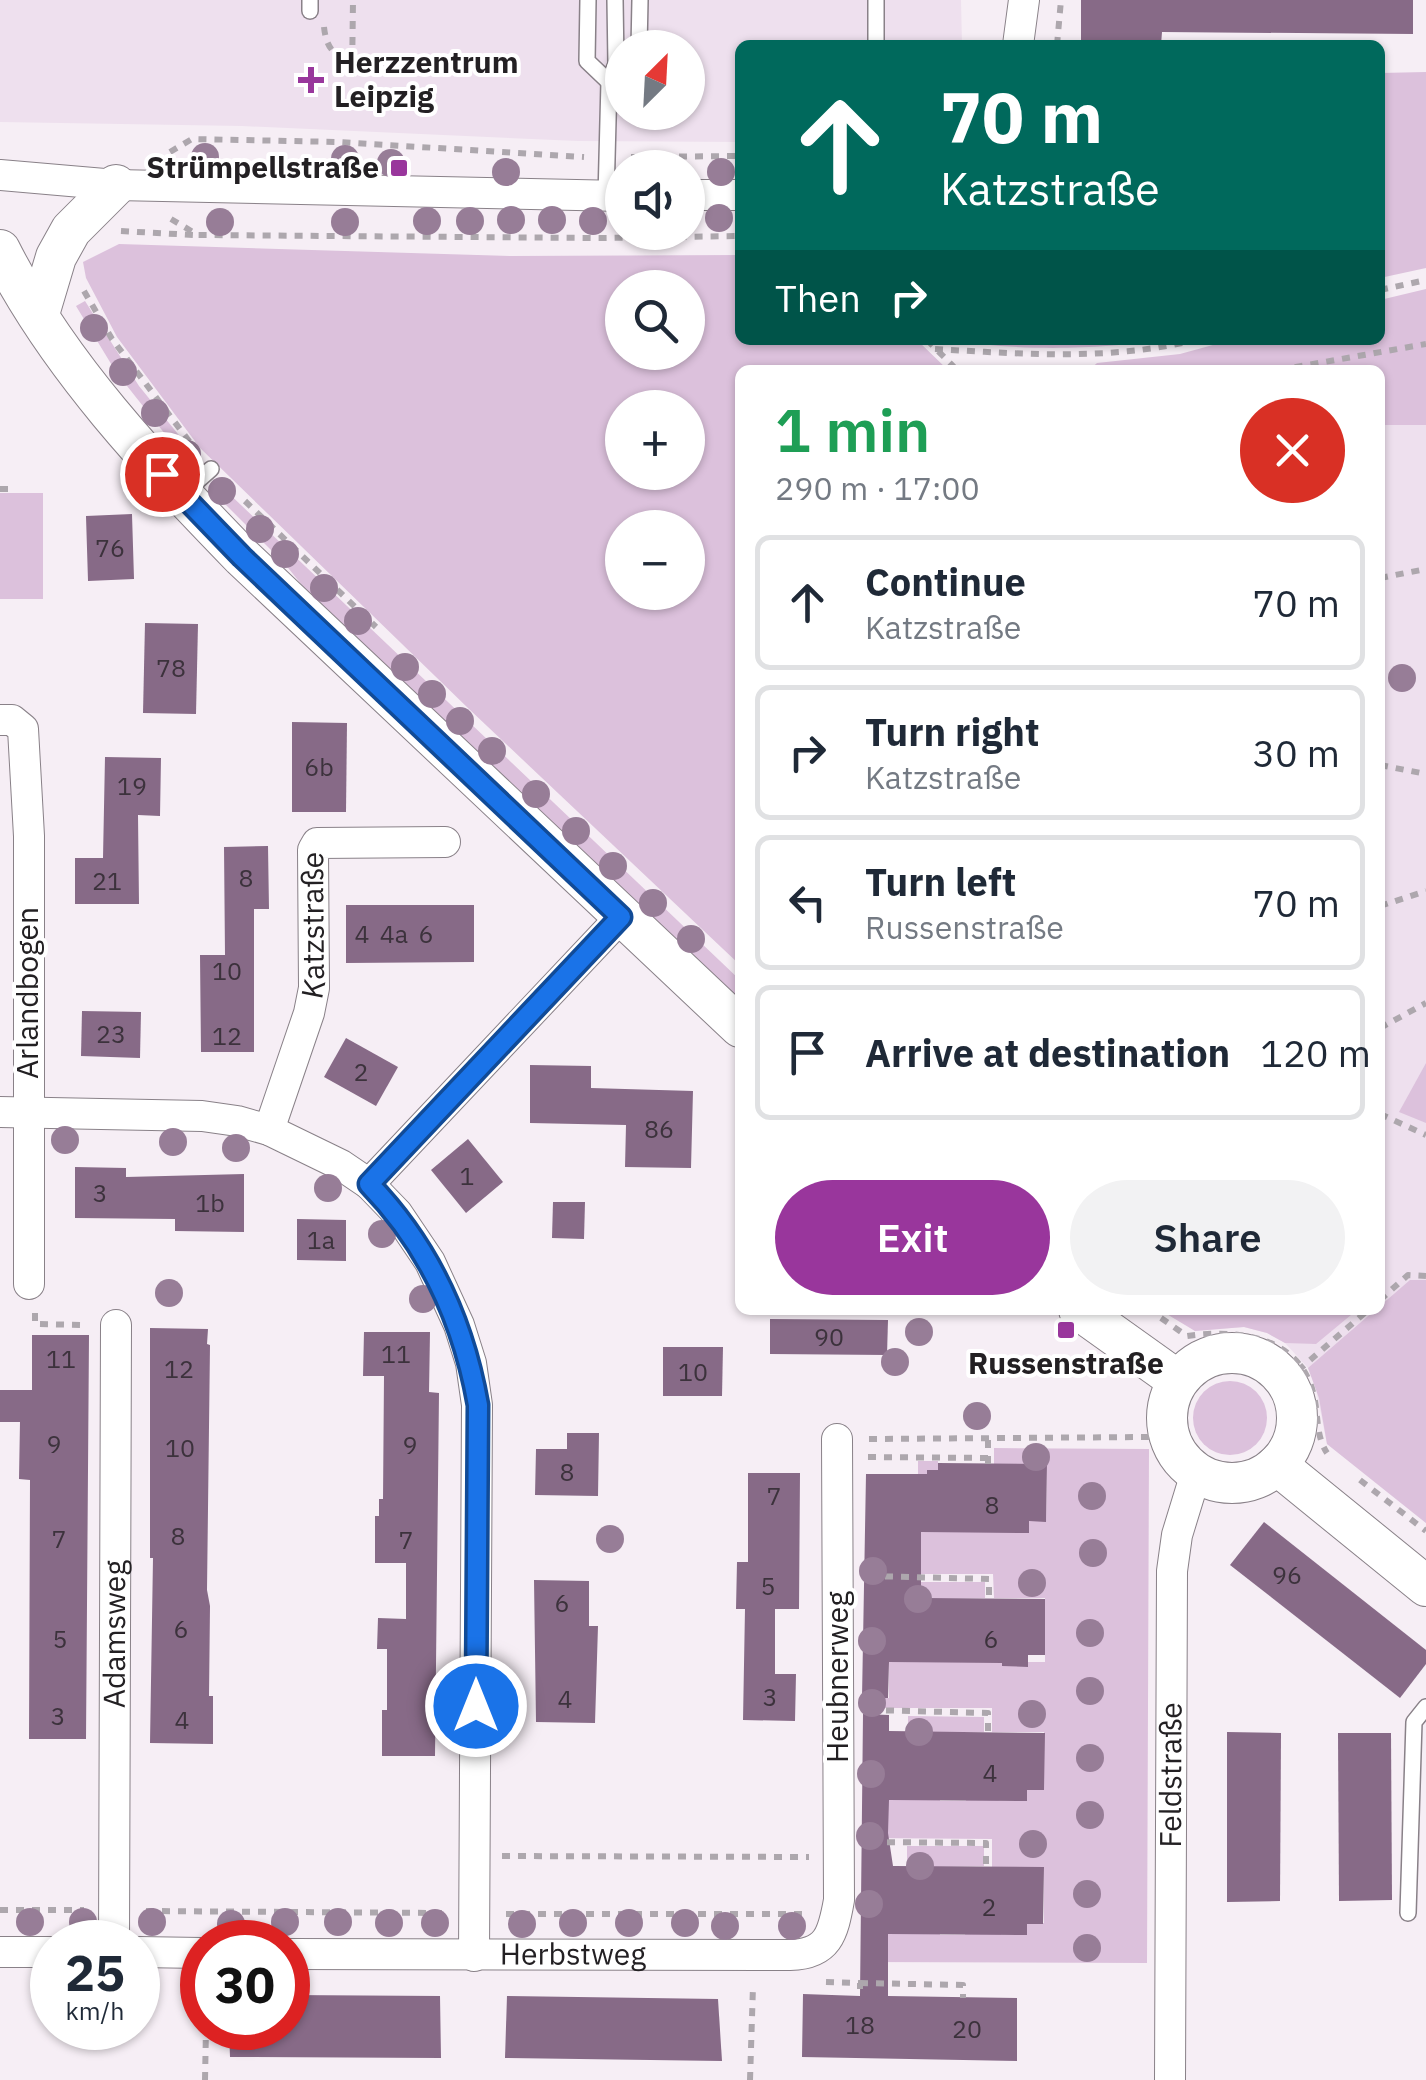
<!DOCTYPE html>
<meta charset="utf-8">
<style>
:root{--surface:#fff;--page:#f2f2f3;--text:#1f2937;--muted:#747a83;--line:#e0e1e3;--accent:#99369c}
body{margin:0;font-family:"IBM Plex Sans",sans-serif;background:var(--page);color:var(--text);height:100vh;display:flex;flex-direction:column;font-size:38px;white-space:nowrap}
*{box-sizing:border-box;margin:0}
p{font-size:32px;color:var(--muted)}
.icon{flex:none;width:55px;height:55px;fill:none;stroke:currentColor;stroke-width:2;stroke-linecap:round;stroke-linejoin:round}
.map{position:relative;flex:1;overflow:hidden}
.details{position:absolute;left:735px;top:365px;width:650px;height:950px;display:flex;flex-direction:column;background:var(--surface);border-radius:15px;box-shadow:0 2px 8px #0004}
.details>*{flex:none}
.top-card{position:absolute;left:735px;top:40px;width:650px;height:305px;border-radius:15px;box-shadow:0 2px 8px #0004;background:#00695c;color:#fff;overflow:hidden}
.needle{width:65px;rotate:24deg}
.tools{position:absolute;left:605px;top:30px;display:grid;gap:20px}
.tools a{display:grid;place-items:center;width:100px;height:100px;border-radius:50%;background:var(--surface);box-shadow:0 2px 8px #0004;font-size:50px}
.speed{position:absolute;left:30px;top:1920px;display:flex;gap:20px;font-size:50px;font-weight:700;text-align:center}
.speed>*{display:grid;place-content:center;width:130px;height:130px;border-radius:50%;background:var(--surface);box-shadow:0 2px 8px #0004;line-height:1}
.speed small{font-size:25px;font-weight:400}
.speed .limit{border:15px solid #d22;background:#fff;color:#111}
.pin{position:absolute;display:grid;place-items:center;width:85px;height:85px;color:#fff;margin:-42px;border:5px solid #fff;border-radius:50%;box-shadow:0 2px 10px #0007}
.me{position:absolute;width:110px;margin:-55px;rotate:0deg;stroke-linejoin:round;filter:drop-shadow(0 0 8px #0008)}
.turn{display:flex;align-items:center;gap:35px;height:210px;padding:0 40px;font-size:45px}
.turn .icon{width:130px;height:130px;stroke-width:2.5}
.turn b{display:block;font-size:70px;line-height:85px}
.then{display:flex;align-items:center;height:95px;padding:0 40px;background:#0003;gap:20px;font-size:38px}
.round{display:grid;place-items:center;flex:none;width:105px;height:105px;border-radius:52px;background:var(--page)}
.head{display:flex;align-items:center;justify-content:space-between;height:170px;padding:0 40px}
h1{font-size:60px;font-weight:600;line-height:75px;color:#1e9e55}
.primary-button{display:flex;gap:20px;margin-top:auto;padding:20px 40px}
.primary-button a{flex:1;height:115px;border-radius:60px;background:var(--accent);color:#fff;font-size:40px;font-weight:600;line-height:115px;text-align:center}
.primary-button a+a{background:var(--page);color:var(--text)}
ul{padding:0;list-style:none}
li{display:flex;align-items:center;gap:30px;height:135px;margin:0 20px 15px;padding:0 20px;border:5px solid var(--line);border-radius:15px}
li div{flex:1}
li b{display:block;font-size:38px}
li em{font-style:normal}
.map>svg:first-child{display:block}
.built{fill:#eee0ee;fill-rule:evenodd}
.green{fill:#dcc1dc;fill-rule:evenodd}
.building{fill:#876a87}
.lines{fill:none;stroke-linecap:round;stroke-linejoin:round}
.service-casing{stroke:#898188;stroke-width:18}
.minor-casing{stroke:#898188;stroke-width:32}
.tertiary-casing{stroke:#898188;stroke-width:42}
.path{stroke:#ada7ad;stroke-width:6;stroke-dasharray:8 8;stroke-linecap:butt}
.service{stroke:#fff;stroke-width:15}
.minor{stroke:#fff;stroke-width:30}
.tertiary{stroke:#fff;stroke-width:40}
.tree{fill:#977d97}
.route-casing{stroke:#114b97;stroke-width:25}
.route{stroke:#1a73e8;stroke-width:18}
.poi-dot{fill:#99369c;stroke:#fff;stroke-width:4}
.labels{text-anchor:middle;stroke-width:8;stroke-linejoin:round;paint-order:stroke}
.number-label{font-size:25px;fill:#3c323c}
.poi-label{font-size:30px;font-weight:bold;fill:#232023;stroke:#fff;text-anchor:start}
.street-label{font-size:30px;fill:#232023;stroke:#fff}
</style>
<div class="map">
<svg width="1426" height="2080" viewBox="0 0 1426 2080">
<rect width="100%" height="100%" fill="#f6eef5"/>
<g class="built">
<path d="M0 0H961L962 45H740V142L578 141 242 126 0 122ZM622 48H688V112H622Z"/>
<path d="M1380 425H1426V1523L1327 1444 1315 1384 1308 1368 1285 1343 1267 1333 1244 1327 1195 1331 1167 1310H1380Z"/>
</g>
<g class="green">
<path d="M1426 72V268L1380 278V73Z"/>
<path d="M119 244 511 256 740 255V340H917L948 370H740V965L469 709 200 448 117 337 86 278 83 262ZM622 288H688V352H622ZM622 408H688V472H622ZM622 528H688V592H622Z"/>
<path d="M1426 289V425H1380V370H1089L1097 363 1180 354 1231 340H1380V300Z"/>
<path d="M85 301 139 386 195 455 189 461 184 458 116 372 76 306Z"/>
<path d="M957 340H1155C1106 350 1006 351 957 340Z"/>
<path d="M221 486 740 980V1005L309 594 285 564 215 494 216 489Z"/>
<rect x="0" y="493" width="43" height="106"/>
<path d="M1426 1063V1123L1399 1112Z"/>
<path d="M1410 1280H1426V1523L1327 1444 1319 1398 1308 1368 1375 1310H1380V1306Z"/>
<path d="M1160 1310H1357L1316 1344 1285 1343 1267 1333 1244 1327 1195 1331Z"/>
<circle cx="1230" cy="1418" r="37"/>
<path d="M994 1448 1149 1449 1147 1963 863 1962 888 1908 907 1896V1846H984V1866L936 1867 940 1935H965L966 1923H1000L1001 1935H1026L1027 1924 1044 1923V1867H992V1839L867 1838 888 1831V1778L908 1766V1716L984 1717V1732H937L940 1801H966V1789L1001 1801H1026L1027 1790 1044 1789V1732H992V1708H868V1698H889V1645L909 1582H985V1598L937 1599 941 1662H1045V1598H994L993 1574H869L921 1474H918V1461H938V1470L1029 1533V1521H1046L1047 1465 994 1464Z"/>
</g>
<g class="building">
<path d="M1081 0H1413V34L1162 32 1161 45H1081Z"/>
<path d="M132 514 134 579 88 581 86 516Z"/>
<path d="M145 623 198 624 196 714 143 713Z"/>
<path d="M292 722 347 723 346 812H292Z"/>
<path d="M105 757 161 758 160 816 138 815 139 904H75V858H103Z"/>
<path d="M268 846 269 909H254V1052H201L200 955H225L224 847Z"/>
<path d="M346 905H474V962L346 963Z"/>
<path d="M82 1011 141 1012 140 1058 81 1056Z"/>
<path d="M346 1038 398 1067 376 1106 324 1077Z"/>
<path d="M530 1065 591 1066V1088L693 1091 691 1168 625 1167 626 1125 530 1123Z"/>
<path d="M468 1139 503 1182 466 1213 431 1170Z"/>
<path d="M75 1167 126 1168V1177L244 1174V1232L175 1231V1219L75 1218Z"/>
<path d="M553 1202H585L584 1239 552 1238Z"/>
<path d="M297 1219 346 1220V1261L297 1260Z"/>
<path d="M770 1319 888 1320 887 1355 770 1354Z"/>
<path d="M150 1328 208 1329 207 1344 210 1345 207 1590 210 1606 209 1696H213V1744L150 1743 153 1558H150Z"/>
<path d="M364 1332H430L429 1392 439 1393 435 1756H382V1710H387V1649H377L378 1618 406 1619V1563H375V1516H379V1499H383L384 1376H363Z"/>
<path d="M32 1335H89L86 1739H29L30 1480 19 1479 20 1422H0V1390H32Z"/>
<path d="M663 1347H723L722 1396H663Z"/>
<path d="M567 1433H599L598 1496 535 1495 536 1449H567Z"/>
<path d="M938 1463 1047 1464 1046 1522 1029 1521V1533L921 1532V1598L1045 1599V1655H1028V1667L1002 1666V1663L889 1662 888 1698H862L866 1474H927V1470H938Z"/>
<path d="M748 1473H800L799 1609H775V1674H796L795 1721 743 1720 745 1609H736L737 1562H748Z"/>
<path d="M1264 1522 1426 1650V1664L1400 1698 1230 1565Z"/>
<path d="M534 1580 589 1581V1626H598L595 1723 536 1722Z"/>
<path d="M863 1714 889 1715V1731L1045 1733 1044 1790H1027V1801L889 1800 888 1833 893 1866 1044 1867 1043 1924H1027V1935L888 1934V1996L1017 1998V2061L802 2057 803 1994 860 1996Z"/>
<path d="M1227 1732 1281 1733 1280 1901 1227 1902Z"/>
<path d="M1338 1733H1391L1392 1900 1339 1901Z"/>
<path d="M288 1995 440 1996 441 2058 230 2057 229 2028H288Z"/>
<path d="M507 1996 718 1999 722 2061 505 2058Z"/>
</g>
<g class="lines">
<g class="service-casing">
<g id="service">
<path d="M588 0 587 61 609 82"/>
<path d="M310 11V0"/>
<path d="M876 45V0"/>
<path d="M639 48 640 0"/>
<path d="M606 197 609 82 616 64 615 0"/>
<path d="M185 492 211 469"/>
<path d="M1408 1913 1414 1722 1426 1707"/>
</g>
</g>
<g class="minor-casing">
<g id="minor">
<path d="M1018 45 1024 0"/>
<path d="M0 175 116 185 622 196"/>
<path d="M688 195H740"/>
<path d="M0 720H12L23 729 29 836V1284"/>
<path d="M0 1112 202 1116 237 1121 269 1130 341 1165 369 1184 397 1213 430 1262 459 1325 471 1363 477 1405 474 1956"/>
<path id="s1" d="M269 1130 309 1013 314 988 313 850 317 843 445 842"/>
<path d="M369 1184 621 917"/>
<path id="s2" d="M114 1942 116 1325"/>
<path d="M0 1952H52"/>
<path d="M138 1952 202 1953"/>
<path id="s3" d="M288 1954 790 1955C828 1954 833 1934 839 1900L837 1439"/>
<path id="s4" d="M1170 2080 1172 1571 1177 1535 1196 1473"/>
</g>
</g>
<g class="tertiary-casing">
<g id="tertiary">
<path d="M0 250C59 367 152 464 242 557L740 1027"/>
<path d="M39 314 56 257 71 230 116 185"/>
<path d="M1079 1310 1177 1380"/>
<circle cx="1232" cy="1418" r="65"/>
<path d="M1277 1465 1426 1586"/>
</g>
</g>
<g class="path">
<path d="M324 27C326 46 333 57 352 60"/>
<path d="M1057 45 1061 0"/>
<path d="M352 77 353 0"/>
<path d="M170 152 192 139 338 142 584 157"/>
<path d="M631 157 740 156"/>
<path d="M171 219 198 235 599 238 740 236"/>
<path d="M121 231 193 235"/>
<path d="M1380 290 1426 280"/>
<path d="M84 291 112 339 192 445"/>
<path d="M927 340 957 370"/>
<path d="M935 349C1022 354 1110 361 1195 340"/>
<path d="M1279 370 1426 344"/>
<path d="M0 489H9"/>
<path d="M245 501 376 627"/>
<path d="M1380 578 1426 569"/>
<path d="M1380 765 1426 774"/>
<path d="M1380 906 1426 891"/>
<path d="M1380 1028 1426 1003"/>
<path d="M1380 1114 1426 1135"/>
<path d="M1380 1300 1408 1275 1426 1276"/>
<path d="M35 1313V1324L86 1325"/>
<path d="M1161 1318 1187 1336C1235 1329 1298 1335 1313 1392 1319 1413 1315 1435 1327 1453"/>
<path d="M1286 1381 1368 1310"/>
<path d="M869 1439 1148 1437 1168 1434"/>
<path d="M868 1457 988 1458"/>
<path d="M988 1464V1438"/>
<path d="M1360 1480 1426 1531"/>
<path d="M869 1576 989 1579V1598"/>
<path d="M870 1710 988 1713V1732"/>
<path d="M871 1842 986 1843V1866"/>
<path d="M502 1856 809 1857"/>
<path d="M0 1910H84"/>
<path d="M146 1911 444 1913"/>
<path d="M506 1914H804"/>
<path d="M826 1982 860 1983V1996"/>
<path d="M860 1983 963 1985V1998"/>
<path d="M205 2080 206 2028"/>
<path d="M750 2080 753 1986"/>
</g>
<use href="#service" class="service"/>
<use href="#minor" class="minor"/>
<use href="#tertiary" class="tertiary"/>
</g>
<g class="tree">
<circle cx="205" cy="157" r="14"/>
<circle cx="345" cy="159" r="14"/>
<circle cx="391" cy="163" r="14"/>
<circle cx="506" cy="172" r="14"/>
<circle cx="721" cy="172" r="14"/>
<circle cx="719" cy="218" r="14"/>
<circle cx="511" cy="220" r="14"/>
<circle cx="552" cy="220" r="14"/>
<circle cx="427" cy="221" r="14"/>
<circle cx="470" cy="221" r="14"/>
<circle cx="593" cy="221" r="14"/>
<circle cx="220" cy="222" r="14"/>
<circle cx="345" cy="222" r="14"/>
<circle cx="94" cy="328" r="14"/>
<circle cx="123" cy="372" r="14"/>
<circle cx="155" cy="413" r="14"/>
<circle cx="187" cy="454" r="14"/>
<circle cx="222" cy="491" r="14"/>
<circle cx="260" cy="529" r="14"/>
<circle cx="285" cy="554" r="14"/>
<circle cx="324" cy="588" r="14"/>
<circle cx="358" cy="621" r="14"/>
<circle cx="405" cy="667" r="14"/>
<circle cx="1402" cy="678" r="14"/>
<circle cx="432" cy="694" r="14"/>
<circle cx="460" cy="721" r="14"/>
<circle cx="492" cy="751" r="14"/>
<circle cx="536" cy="794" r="14"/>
<circle cx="576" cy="831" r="14"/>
<circle cx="613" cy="866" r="14"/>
<circle cx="653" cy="903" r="14"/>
<circle cx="691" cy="939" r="14"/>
<circle cx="65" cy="1140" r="14"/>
<circle cx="173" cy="1142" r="14"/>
<circle cx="236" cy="1148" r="14"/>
<circle cx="328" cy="1188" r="14"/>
<circle cx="382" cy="1234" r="14"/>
<circle cx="169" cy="1293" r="14"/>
<circle cx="423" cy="1299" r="14"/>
<circle cx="919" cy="1332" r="14"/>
<circle cx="895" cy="1362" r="14"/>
<circle cx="977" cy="1416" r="14"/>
<circle cx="1036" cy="1457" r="14"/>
<circle cx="1092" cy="1496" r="14"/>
<circle cx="610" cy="1539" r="14"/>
<circle cx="1093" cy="1553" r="14"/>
<circle cx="873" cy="1571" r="14"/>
<circle cx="1032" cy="1583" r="14"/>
<circle cx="918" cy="1599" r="14"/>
<circle cx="1090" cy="1633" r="14"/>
<circle cx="872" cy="1641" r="14"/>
<circle cx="1090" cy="1691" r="14"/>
<circle cx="872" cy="1703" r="14"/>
<circle cx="1032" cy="1714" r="14"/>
<circle cx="919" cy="1732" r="14"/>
<circle cx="1090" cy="1758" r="14"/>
<circle cx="871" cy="1774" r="14"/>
<circle cx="1090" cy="1815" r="14"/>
<circle cx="870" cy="1836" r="14"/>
<circle cx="1033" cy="1844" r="14"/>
<circle cx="920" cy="1866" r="14"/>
<circle cx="1087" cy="1894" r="14"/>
<circle cx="869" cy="1904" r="14"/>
<circle cx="30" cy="1922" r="14"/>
<circle cx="83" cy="1922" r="14"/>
<circle cx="152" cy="1922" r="14"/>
<circle cx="285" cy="1922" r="14"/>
<circle cx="338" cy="1922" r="14"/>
<circle cx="389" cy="1923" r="14"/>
<circle cx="435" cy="1923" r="14"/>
<circle cx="573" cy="1923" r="14"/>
<circle cx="629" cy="1923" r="14"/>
<circle cx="685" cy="1923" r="14"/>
<circle cx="231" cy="1924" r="14"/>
<circle cx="522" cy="1924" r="14"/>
<circle cx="725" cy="1926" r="14"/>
<circle cx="792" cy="1926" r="14"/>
<circle cx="1087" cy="1948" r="14"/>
</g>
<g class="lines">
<g class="route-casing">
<path id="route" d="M162 474 242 557 621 917 369 1184C429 1246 463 1320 478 1405L476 1706"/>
</g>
<use href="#route" class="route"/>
</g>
<g class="poi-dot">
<path d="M306 65h10v10h10v10h-10v10h-10v-10h-10v-10h10z"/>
<rect x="389" y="158" width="20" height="20" rx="5"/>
<rect x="1056" y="1320" width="20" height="20" rx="5"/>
</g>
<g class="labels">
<g class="number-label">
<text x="110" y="557">76</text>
<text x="171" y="677">78</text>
<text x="319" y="776">6b</text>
<text x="132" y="795">19</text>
<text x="246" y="887">8</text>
<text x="107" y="890">21</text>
<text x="362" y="943">4</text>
<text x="394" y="943">4a</text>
<text x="426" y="943">6</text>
<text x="227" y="980">10</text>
<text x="111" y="1043">23</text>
<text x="227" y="1045">12</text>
<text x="361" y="1081">2</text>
<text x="659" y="1138">86</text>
<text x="467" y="1185">1</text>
<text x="100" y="1202">3</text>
<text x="210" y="1212">1b</text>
<text x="321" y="1249">1a</text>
<text x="829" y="1346">90</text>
<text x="396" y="1363">11</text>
<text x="61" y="1368">11</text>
<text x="179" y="1378">12</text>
<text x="693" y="1381">10</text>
<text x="54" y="1453">9</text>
<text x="410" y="1454">9</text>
<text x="180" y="1457">10</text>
<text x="567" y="1481">8</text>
<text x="774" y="1505">7</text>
<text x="992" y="1514">8</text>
<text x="178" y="1545">8</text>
<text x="59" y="1548">7</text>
<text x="406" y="1549">7</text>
<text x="1287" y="1584">96</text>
<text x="768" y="1595">5</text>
<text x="562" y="1612">6</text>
<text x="181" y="1638">6</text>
<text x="60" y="1648">5</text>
<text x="991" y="1648">6</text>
<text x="770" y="1706">3</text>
<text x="565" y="1708">4</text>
<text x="58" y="1725">3</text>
<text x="182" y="1729">4</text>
<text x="990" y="1782">4</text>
<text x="989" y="1916">2</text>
<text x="860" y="2034">18</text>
<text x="967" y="2038">20</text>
</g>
<g class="poi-label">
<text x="334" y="73">Herzzentrum<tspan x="334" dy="34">Leipzig</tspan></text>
<text x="379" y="178" text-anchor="end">Strümpellstraße</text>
<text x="1066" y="1374" text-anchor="middle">Russenstraße</text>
</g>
<g class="street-label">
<text dy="10" stroke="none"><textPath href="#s1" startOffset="212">Katzstraße</textPath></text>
<text transform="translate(28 993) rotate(-90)" y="10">Arlandbogen</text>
<text dy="10" stroke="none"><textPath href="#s2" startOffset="308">Adamsweg</textPath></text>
<text transform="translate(838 1677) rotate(-90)" y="10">Heubnerweg</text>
<text dy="10" stroke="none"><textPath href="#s4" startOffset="305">Feldstraße</textPath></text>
<text dy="10" stroke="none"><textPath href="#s3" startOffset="285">Herbstweg</textPath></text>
</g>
</g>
</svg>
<div class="tools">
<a><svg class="needle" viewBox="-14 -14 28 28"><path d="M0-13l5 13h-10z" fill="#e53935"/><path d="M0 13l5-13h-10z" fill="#747a83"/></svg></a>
<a><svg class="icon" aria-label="sound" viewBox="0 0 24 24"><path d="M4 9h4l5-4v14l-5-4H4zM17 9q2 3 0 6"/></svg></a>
<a><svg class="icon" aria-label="search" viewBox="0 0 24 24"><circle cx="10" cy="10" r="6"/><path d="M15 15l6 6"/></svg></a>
<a>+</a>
<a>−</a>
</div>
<div class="speed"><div>25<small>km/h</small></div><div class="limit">30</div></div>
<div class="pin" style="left:162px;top:474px;background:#d93025"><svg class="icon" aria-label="arrive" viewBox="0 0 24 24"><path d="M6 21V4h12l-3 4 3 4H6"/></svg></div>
<svg class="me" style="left:476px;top:1706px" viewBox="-20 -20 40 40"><circle r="17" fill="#1a73e8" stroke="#fff" stroke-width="3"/><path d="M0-11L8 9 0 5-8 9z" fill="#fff"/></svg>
<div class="top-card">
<div class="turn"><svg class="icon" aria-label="ahead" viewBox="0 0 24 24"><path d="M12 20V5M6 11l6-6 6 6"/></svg><div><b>70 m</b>Katzstraße</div></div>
<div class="then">Then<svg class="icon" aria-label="right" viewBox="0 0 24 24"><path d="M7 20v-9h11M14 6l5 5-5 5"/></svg></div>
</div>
<section class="details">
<div class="head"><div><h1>1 min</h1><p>290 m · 17:00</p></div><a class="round" style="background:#d93025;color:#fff"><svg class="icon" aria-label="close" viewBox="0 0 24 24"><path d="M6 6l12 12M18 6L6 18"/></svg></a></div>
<ul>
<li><svg class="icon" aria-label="ahead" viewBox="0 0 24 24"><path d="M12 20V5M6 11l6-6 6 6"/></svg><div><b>Continue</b><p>Katzstraße</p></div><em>70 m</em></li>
<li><svg class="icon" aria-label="right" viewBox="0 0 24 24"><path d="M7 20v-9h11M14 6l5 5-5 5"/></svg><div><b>Turn right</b><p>Katzstraße</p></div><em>30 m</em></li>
<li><svg class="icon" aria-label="left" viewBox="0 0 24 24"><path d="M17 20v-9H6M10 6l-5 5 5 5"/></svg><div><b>Turn left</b><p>Russenstraße</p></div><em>70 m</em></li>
<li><svg class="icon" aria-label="arrive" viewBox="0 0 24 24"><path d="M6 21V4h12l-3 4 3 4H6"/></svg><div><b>Arrive at destination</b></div><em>120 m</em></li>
</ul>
<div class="primary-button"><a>Exit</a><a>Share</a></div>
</section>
</div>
